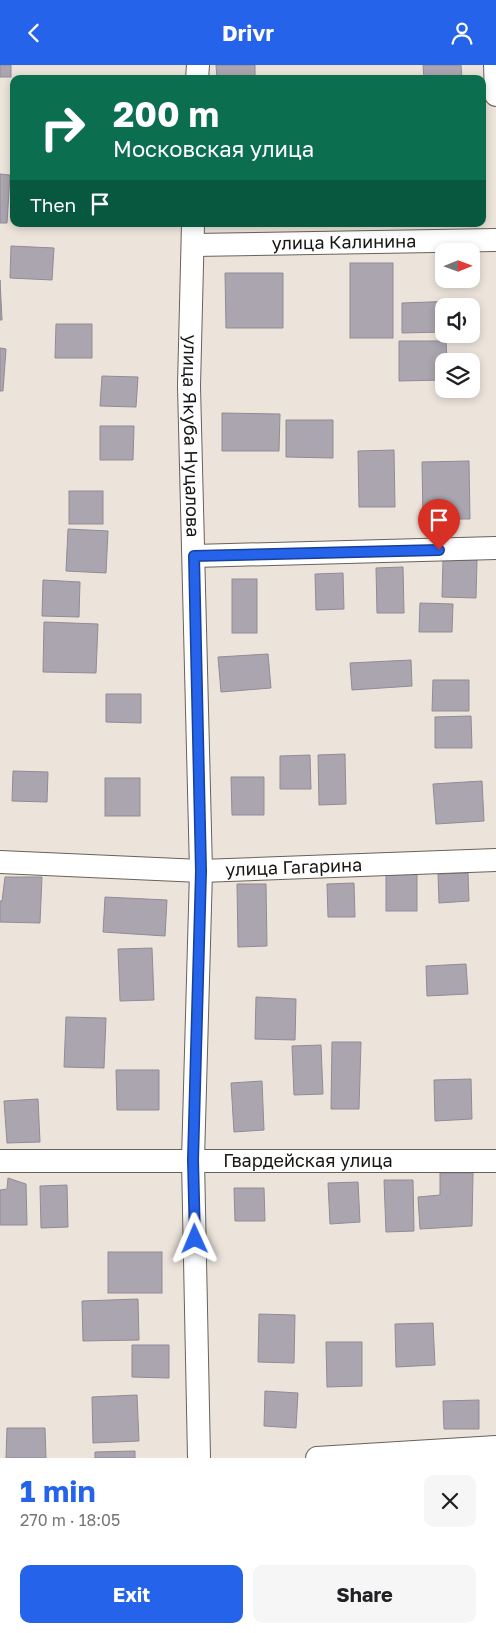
<!DOCTYPE html>
<meta charset="utf-8">
<style>
:root{--surface:#fff;--page:#f6f6f6;--text:#202124;--muted:#757577;--accent:#2563eb}
body{margin:0;font-family:"Golos Text",sans-serif;background:var(--page);color:var(--text);height:100vh;display:flex;flex-direction:column;font-size:19px;white-space:nowrap}
*{box-sizing:border-box;margin:0}
p{font-size:16px;color:var(--muted)}
.icon{flex:none;width:28px;height:28px;fill:none;stroke:currentColor;stroke-width:2;stroke-linecap:round;stroke-linejoin:round}
.map{position:relative;height:1393px;overflow:hidden}
.panel{display:flex;flex-direction:column;background:var(--surface);flex:1}
.panel>*{flex:none}
.top-card{position:absolute;left:10px;top:10px;width:476px;height:152px;border-radius:10px;box-shadow:0 2px 8px #0003;background:#0b6e4f;color:#fff;overflow:hidden}
.needle{width:32px;rotate:89deg}
.controls{position:absolute;left:435px;top:178px;display:grid;gap:10px}
.controls a{display:grid;place-items:center;width:45px;height:45px;border-radius:10px;background:var(--surface);box-shadow:0 2px 8px #0003;font-size:25px}
.pin{position:absolute;display:grid;place-items:center;width:42px;height:42px;color:#fff;margin:-51px -21px;border-radius:50% 50% 50% 0;rotate:-45deg;box-shadow:0 0 5px #0007}
.pin .icon{rotate:45deg}
.me{position:absolute;width:55px;margin:-28px;rotate:359deg;stroke-linejoin:round;filter:drop-shadow(0 0 4px #0008)}
.turn{display:flex;align-items:center;gap:18px;height:105px;padding:0 20px;font-size:22px}
.turn .icon{width:65px;height:65px;stroke-width:2.5}
.turn b{display:block;font-size:35px;line-height:42px}
.then{display:flex;align-items:center;height:48px;padding:0 20px;background:#0003;gap:10px;font-size:19px}
.round{display:grid;place-items:center;flex:none;width:52px;height:52px;border-radius:10px;background:var(--page)}
.headline{display:flex;align-items:center;justify-content:space-between;height:85px;padding:0 20px}
h1{font-size:30px;font-weight:700;line-height:38px;color:var(--accent)}
.action{display:flex;gap:10px;margin-top:auto;padding:10px 20px}
.action a{flex:1;height:58px;border-radius:10px;background:var(--accent);color:#fff;font-size:20px;font-weight:700;line-height:58px;text-align:center}
.action a+a{background:var(--page);color:var(--text)}
header{display:flex;justify-content:space-between;align-items:center;height:65px;padding:0 20px;background:var(--accent);color:#fff;font-size:22px;font-weight:700}
.map>svg:first-child{display:block}
.building{fill:#aaa5ae;stroke:#918b95}
.lines{fill:none;stroke-linecap:round;stroke-linejoin:round}
.street-casing{stroke:#69625a;stroke-width:24}
.street{stroke:#fff;stroke-width:22}
.route-casing{stroke:#184099;stroke-width:12}
.route{stroke:#2563eb;stroke-width:9}
.labels{text-anchor:middle;stroke-width:4.5;stroke-linejoin:round;paint-order:stroke}
.street-label{font-size:18px;fill:#191613;stroke:#faf2e8}
</style>
<header><svg class="icon" aria-label="back" viewBox="0 0 24 24"><path d="M15 5l-7 7 7 7"/></svg>Drivr<svg class="icon" aria-label="person" viewBox="0 0 24 24"><circle cx="12" cy="8" r="4"/><path d="M4 21q1-7 8-7t8 7"/></svg></header>
<div class="map">
<svg width="496" height="1393" viewBox="0 0 496 1393">
<rect width="100%" height="100%" fill="#ece4db"/>
<g class="building">
<rect x="0" y="0" width="11" height="12"/>
<path d="M216 0H255V14H217Z"/>
<path d="M423 0H461L462 14H424Z"/>
<path d="M0 109 10 110 7 158H0Z"/>
<path d="M11 181 54 183 52 215 10 213Z"/>
<rect x="350" y="198" width="43" height="75"/>
<path d="M225 208H283V263H226Z"/>
<path d="M0 215 2 255H0Z"/>
<path d="M457 236V241H444V267L402 268V238Z"/>
<path d="M56 259H92V293H55Z"/>
<path d="M399 276H446L447 296H444V315L399 316Z"/>
<path d="M0 283 6 284 3 326H0Z"/>
<path d="M102 311 138 312 136 342 100 341Z"/>
<path d="M222 348 280 349 279 386H222Z"/>
<path d="M286 355H333V393L286 392Z"/>
<path d="M100 361H134L133 395H100Z"/>
<path d="M394 385 395 442H359L358 386Z"/>
<path d="M469 396 470 454H423L422 397Z"/>
<rect x="69" y="426" width="34" height="33"/>
<path d="M68 464 108 466 106 508 66 506Z"/>
<path d="M443 495H477L476 533 442 532Z"/>
<path d="M403 502 404 548H377L376 503Z"/>
<path d="M343 508 344 544 316 545 315 509Z"/>
<rect x="232" y="514" width="25" height="54"/>
<path d="M43 515 80 517 79 552 42 551Z"/>
<path d="M420 538 453 539 452 567H419Z"/>
<path d="M44 557 98 559 96 608 43 607Z"/>
<path d="M268 589 271 623 221 627 218 592Z"/>
<path d="M411 595 412 621 352 625 350 598Z"/>
<path d="M433 615H469V646H432Z"/>
<path d="M106 629H141V658L106 657Z"/>
<path d="M471 651 472 683H435V652Z"/>
<path d="M345 689 346 739 319 740 318 690Z"/>
<path d="M310 690 311 724H280V691Z"/>
<path d="M13 706 48 707 47 737 12 736Z"/>
<path d="M231 712H264V750H232Z"/>
<rect x="105" y="713" width="35" height="38"/>
<path d="M482 716 484 756 436 759 433 719Z"/>
<rect x="386" y="806" width="31" height="40"/>
<path d="M468 808 469 836 439 838 438 809Z"/>
<path d="M5 812H42L40 858 0 857V836H2Z"/>
<path d="M354 818 355 852H328L327 819Z"/>
<path d="M237 819H266L267 881 238 882Z"/>
<path d="M105 832 167 835 165 871 103 867Z"/>
<path d="M152 883 154 935 120 936 118 884Z"/>
<path d="M466 899 468 929 427 931 426 901Z"/>
<path d="M256 932 296 934 295 975 255 974Z"/>
<path d="M66 952 106 953 104 1003 64 1002Z"/>
<path d="M332 977H361L359 1044H331Z"/>
<path d="M321 980 323 1029 294 1030 292 981Z"/>
<path d="M116 1005H159V1045H117Z"/>
<path d="M471 1014 472 1054 435 1056 434 1015Z"/>
<path d="M262 1016 264 1065 234 1067 231 1018Z"/>
<path d="M38 1034 40 1077 7 1078 4 1036Z"/>
<path d="M440 1108H473L472 1161 420 1164 418 1132 440 1130Z"/>
<path d="M8 1113 26 1119 27 1160H0V1125L7 1124Z"/>
<path d="M384 1115H413L414 1166 386 1167Z"/>
<path d="M358 1117 360 1157 330 1159 328 1118Z"/>
<path d="M67 1120 68 1162 41 1163 40 1121Z"/>
<path d="M234 1123H264L265 1156H235Z"/>
<rect x="108" y="1187" width="54" height="41"/>
<path d="M138 1234 139 1275 83 1276 82 1236Z"/>
<path d="M259 1249 295 1250 294 1298 258 1297Z"/>
<path d="M433 1258 435 1300 396 1302 395 1259Z"/>
<path d="M326 1277H362V1321L327 1322Z"/>
<path d="M132 1280H169V1313L132 1312Z"/>
<path d="M265 1326 298 1328 296 1363 264 1361Z"/>
<path d="M137 1330 139 1376 93 1378 92 1332Z"/>
<path d="M479 1335V1364H444L443 1336Z"/>
<path d="M7 1363H45L46 1393H6Z"/>
<path d="M135 1386V1393H95V1387Z"/>
</g>
<g class="lines">
<g class="street-casing">
<g id="street">
<path d="M495 0 496 30"/>
<path d="M197 14 198 0"/>
<path id="s1" d="M193 159 189 321 201 806 193 1095 199 1393"/>
<path id="s2" d="M193 180 496 175"/>
<path d="M194 491 496 483"/>
<path id="s3" d="M0 797 201 806 496 795"/>
<path id="s4" d="M0 1096H496"/>
<path d="M317 1393 496 1382"/>
</g>
</g>
<use href="#street" class="street"/>
</g>
<g class="lines">
<g class="route-casing">
<path id="route" d="M195 1174 193 1095 201 806 194 491 439 485"/>
</g>
<use href="#route" class="route"/>
</g>
<g class="labels">
<g class="street-label">
<text dy="6" stroke="none"><textPath href="#s2" startOffset="151">улица Калинина</textPath></text>
<text dy="6" stroke="none"><textPath href="#s1" startOffset="212">улица Якуба Нуцалова</textPath></text>
<text dy="6" stroke="none"><textPath href="#s3" startOffset="294">улица Гагарина</textPath></text>
<text dy="6" stroke="none"><textPath href="#s4" startOffset="308">Гвардейская улица</textPath></text>
</g>
</g>
</svg>
<div class="controls">
<a><svg class="needle" viewBox="-14 -14 28 28"><path d="M0-13l5 13h-10z" fill="#e53935"/><path d="M0 13l5-13h-10z" fill="#757577"/></svg></a>
<a><svg class="icon" aria-label="sound" viewBox="0 0 24 24"><path d="M4 9h4l5-4v14l-5-4H4zM17 9q2 3 0 6"/></svg></a>
<a><svg class="icon" aria-label="layers" viewBox="0 0 24 24"><path d="M12 4l9 5-9 5-9-5zM3 14l9 5 9-5"/></svg></a>
</div>
<div class="pin" style="left:439px;top:485px;background:#d93025"><svg class="icon" aria-label="arrive" viewBox="0 0 24 24"><path d="M6 21V4h12l-3 4 3 4H6"/></svg></div>
<svg class="me" style="left:195px;top:1174px" viewBox="-20 -20 40 40"><path d="M0-17L14 15 0 8-14 15z" fill="#2563eb" stroke="#fff" stroke-width="4"/></svg>
<div class="top-card">
<div class="turn"><svg class="icon" aria-label="right" viewBox="0 0 24 24"><path d="M7 20v-9h11M14 6l5 5-5 5"/></svg><div><b>200 m</b>Московская улица</div></div>
<div class="then">Then<svg class="icon" aria-label="arrive" viewBox="0 0 24 24"><path d="M6 21V4h12l-3 4 3 4H6"/></svg></div>
</div>
</div>
<section class="panel">
<div class="headline"><div><h1>1 min</h1><p>270 m · 18:05</p></div><a class="round"><svg class="icon" aria-label="close" viewBox="0 0 24 24"><path d="M6 6l12 12M18 6L6 18"/></svg></a></div>
<div class="action"><a>Exit</a><a>Share</a></div>
</section>
